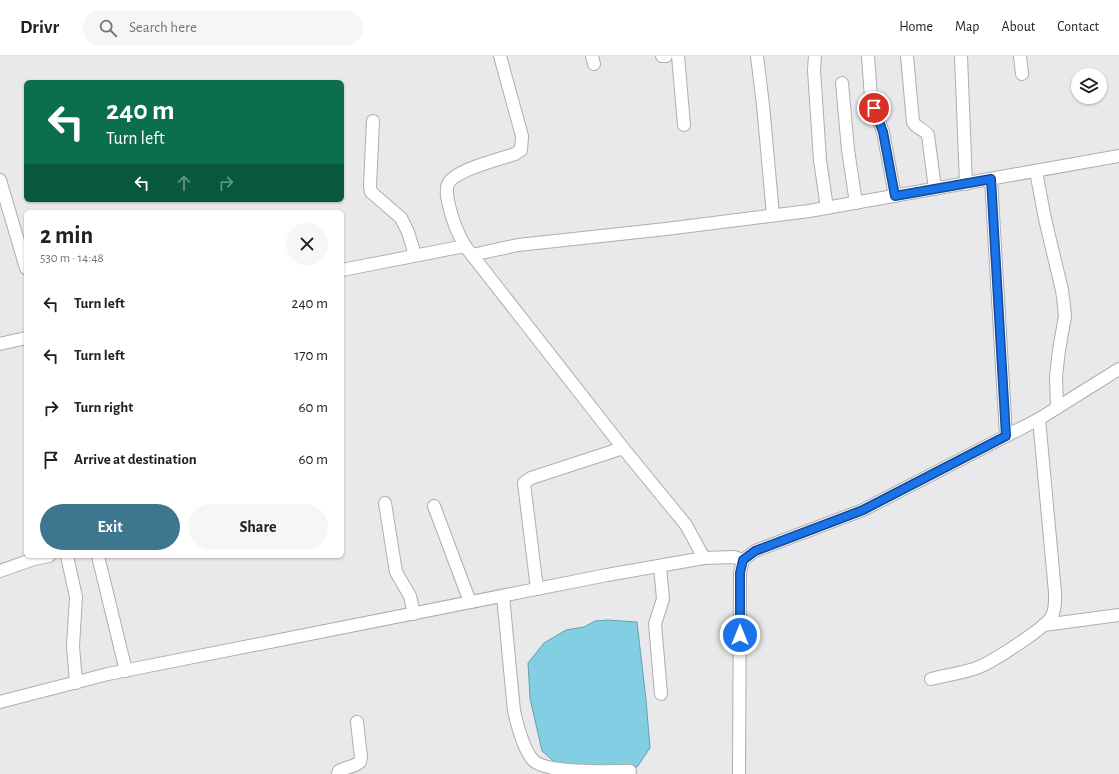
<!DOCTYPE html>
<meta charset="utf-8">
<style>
:root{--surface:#fff;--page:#f6f6f6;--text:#202124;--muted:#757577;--line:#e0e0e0;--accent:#3c768f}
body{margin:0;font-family:"Alegreya Sans",sans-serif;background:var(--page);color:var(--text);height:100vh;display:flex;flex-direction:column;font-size:15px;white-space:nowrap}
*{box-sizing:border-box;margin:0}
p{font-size:13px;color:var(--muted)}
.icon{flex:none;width:22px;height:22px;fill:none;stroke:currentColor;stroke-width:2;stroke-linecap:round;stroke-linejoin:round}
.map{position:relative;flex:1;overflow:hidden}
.side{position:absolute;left:24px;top:154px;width:320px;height:348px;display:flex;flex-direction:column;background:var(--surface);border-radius:6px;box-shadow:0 1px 3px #0004}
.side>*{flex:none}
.top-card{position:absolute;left:24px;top:24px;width:320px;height:122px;border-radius:6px;box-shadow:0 1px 3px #0004;background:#0b6e4f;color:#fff;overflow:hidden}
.buttons{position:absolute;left:1071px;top:12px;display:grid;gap:8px}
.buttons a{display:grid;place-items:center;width:36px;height:36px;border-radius:50%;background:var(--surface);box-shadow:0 1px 3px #0004;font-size:20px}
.pin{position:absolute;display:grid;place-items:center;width:34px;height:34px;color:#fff;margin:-17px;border:2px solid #fff;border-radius:50%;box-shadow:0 1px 4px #0007}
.me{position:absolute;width:44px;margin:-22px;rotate:0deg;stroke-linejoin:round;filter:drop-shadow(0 0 3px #0008)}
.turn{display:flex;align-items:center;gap:14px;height:84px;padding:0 16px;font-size:18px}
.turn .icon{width:52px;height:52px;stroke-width:2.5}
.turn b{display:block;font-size:28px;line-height:34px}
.lanes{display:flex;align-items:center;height:38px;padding:0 16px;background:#0003;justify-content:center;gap:20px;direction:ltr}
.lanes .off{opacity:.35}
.round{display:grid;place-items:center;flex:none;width:42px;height:42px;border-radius:21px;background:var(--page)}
.headline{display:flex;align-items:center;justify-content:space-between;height:68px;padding:0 16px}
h1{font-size:24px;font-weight:700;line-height:30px}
.cta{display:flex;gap:8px;margin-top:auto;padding:8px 16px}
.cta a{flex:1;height:46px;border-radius:24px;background:var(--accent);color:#fff;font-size:16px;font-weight:700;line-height:46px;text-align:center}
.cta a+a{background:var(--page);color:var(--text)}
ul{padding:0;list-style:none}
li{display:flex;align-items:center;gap:12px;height:52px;padding:0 16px}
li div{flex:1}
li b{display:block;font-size:15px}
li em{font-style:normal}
header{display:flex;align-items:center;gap:24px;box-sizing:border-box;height:56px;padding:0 20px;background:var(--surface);border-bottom:1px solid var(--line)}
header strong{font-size:19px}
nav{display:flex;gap:22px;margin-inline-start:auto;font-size:14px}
.search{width:280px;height:36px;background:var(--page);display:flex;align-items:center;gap:10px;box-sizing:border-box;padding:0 14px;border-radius:22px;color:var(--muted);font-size:15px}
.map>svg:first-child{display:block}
.water{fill:#82cee3;stroke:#689eac}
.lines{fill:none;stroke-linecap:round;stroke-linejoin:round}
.minor-casing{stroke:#aeaeaf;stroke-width:14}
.minor{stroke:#fff;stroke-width:12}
.route-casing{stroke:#114b97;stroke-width:10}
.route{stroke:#1a73e8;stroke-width:7}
</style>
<header>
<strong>Drivr</strong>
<div class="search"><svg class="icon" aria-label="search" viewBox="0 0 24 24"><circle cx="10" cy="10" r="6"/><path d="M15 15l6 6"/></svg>Search here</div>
<nav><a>Home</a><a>Map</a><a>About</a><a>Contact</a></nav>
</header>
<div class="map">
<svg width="1119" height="718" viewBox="0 0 1119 718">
<rect width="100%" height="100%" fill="#e9e9eb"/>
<path class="water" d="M607 564 637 566 646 644 650 692 637 711 599 713 558 709 542 695 530 642 528 607 544 587 566 574 584 571 595 565Z"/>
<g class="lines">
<g class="minor-casing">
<g id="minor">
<path d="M500 0 522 80 521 94 515 98C500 103 454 114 448 128 445 136 448 145 450 153 453 166 458 178 465 190L623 392 686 469 704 502"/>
<path d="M592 0 594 8"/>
<path d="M662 0H666"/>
<path d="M678 0 684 69"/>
<path d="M757 0 763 49 773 159"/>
<path d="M815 0 814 14 820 104 827 152"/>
<path d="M868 0 871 42 874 52 883 76 895 140"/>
<path d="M907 0 913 66C917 73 924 73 928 79L935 133"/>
<path d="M961 0 966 128"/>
<path d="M1020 0 1022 18"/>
<path d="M842 27 848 94 856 147"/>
<path d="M373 65 370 130 371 136 401 162 408 176 415 199"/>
<path d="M1036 115 1045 163 1062 234 1064 250 1065 260 1059 294 1056 320 1057 352"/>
<path d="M991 123 1006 380"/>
<path d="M0 124 26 212"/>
<path d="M472 199 518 189 666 173 809 155 1119 100"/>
<path d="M342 214 465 190"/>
<path d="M0 288 26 282"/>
<path d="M385 447 396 516 410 540 414 558"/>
<path d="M434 450 470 546"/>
<path d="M67 500 76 541 73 590 76 627"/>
<path d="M98 500 126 615"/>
<path d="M660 510 663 543 655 568 661 638"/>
<path d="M0 515 34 503 49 500"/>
<path d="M537 533 524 427 531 422 623 392"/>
<path d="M503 540 514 655C517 668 524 694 533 704 546 718 610 715 630 715"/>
<path d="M1044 569 1119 559"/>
<path d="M931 623C947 619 964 617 979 611 992 606 1047 571 1052 560 1056 552 1055 544 1055 536L1039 363"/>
<path d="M0 646 108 618 607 519 704 502 734 501 743 504"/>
<path d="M338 718 339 715C346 711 354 711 360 706L361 701 357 666"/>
<path d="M739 718 740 517 743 504 755 495 863 454 1039 363 1119 313"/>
</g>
</g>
<use href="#minor" class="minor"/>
</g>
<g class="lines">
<g class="route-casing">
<path id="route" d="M740 579V517L743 504 755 495 863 454 1006 380 991 123 895 140 883 76 874 52"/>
</g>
<use href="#route" class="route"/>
</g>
</svg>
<div class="buttons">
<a><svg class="icon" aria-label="layers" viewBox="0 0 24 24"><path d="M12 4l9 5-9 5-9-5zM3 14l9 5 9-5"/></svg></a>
</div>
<div class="pin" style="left:874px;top:52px;background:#d93025"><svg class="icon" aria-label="arrive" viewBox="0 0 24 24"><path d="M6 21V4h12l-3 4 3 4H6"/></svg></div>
<svg class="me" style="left:740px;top:579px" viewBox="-20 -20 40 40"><circle r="17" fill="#1a73e8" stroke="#fff" stroke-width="3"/><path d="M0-11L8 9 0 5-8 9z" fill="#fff"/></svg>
<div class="top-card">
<div class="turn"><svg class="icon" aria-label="left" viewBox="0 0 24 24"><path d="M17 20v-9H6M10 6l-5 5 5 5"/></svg><div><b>240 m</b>Turn left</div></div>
<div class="lanes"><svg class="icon" aria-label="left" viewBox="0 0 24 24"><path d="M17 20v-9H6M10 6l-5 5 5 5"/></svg><svg class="icon off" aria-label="ahead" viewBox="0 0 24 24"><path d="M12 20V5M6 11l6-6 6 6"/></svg><svg class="icon off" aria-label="right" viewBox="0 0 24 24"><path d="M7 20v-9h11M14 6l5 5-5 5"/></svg></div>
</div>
<section class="side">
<div class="headline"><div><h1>2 min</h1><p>530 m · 14:48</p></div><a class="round"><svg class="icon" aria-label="close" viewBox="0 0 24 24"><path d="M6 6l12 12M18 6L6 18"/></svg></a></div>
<ul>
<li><svg class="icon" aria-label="left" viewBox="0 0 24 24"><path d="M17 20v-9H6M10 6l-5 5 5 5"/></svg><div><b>Turn left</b></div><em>240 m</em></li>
<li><svg class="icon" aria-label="left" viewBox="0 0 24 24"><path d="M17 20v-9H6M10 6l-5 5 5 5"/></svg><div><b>Turn left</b></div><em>170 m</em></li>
<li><svg class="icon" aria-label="right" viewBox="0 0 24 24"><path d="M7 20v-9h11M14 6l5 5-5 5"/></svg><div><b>Turn right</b></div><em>60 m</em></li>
<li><svg class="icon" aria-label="arrive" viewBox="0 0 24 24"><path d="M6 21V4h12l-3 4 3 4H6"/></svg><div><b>Arrive at destination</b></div><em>60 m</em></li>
</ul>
<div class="cta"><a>Exit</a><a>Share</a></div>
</section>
</div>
